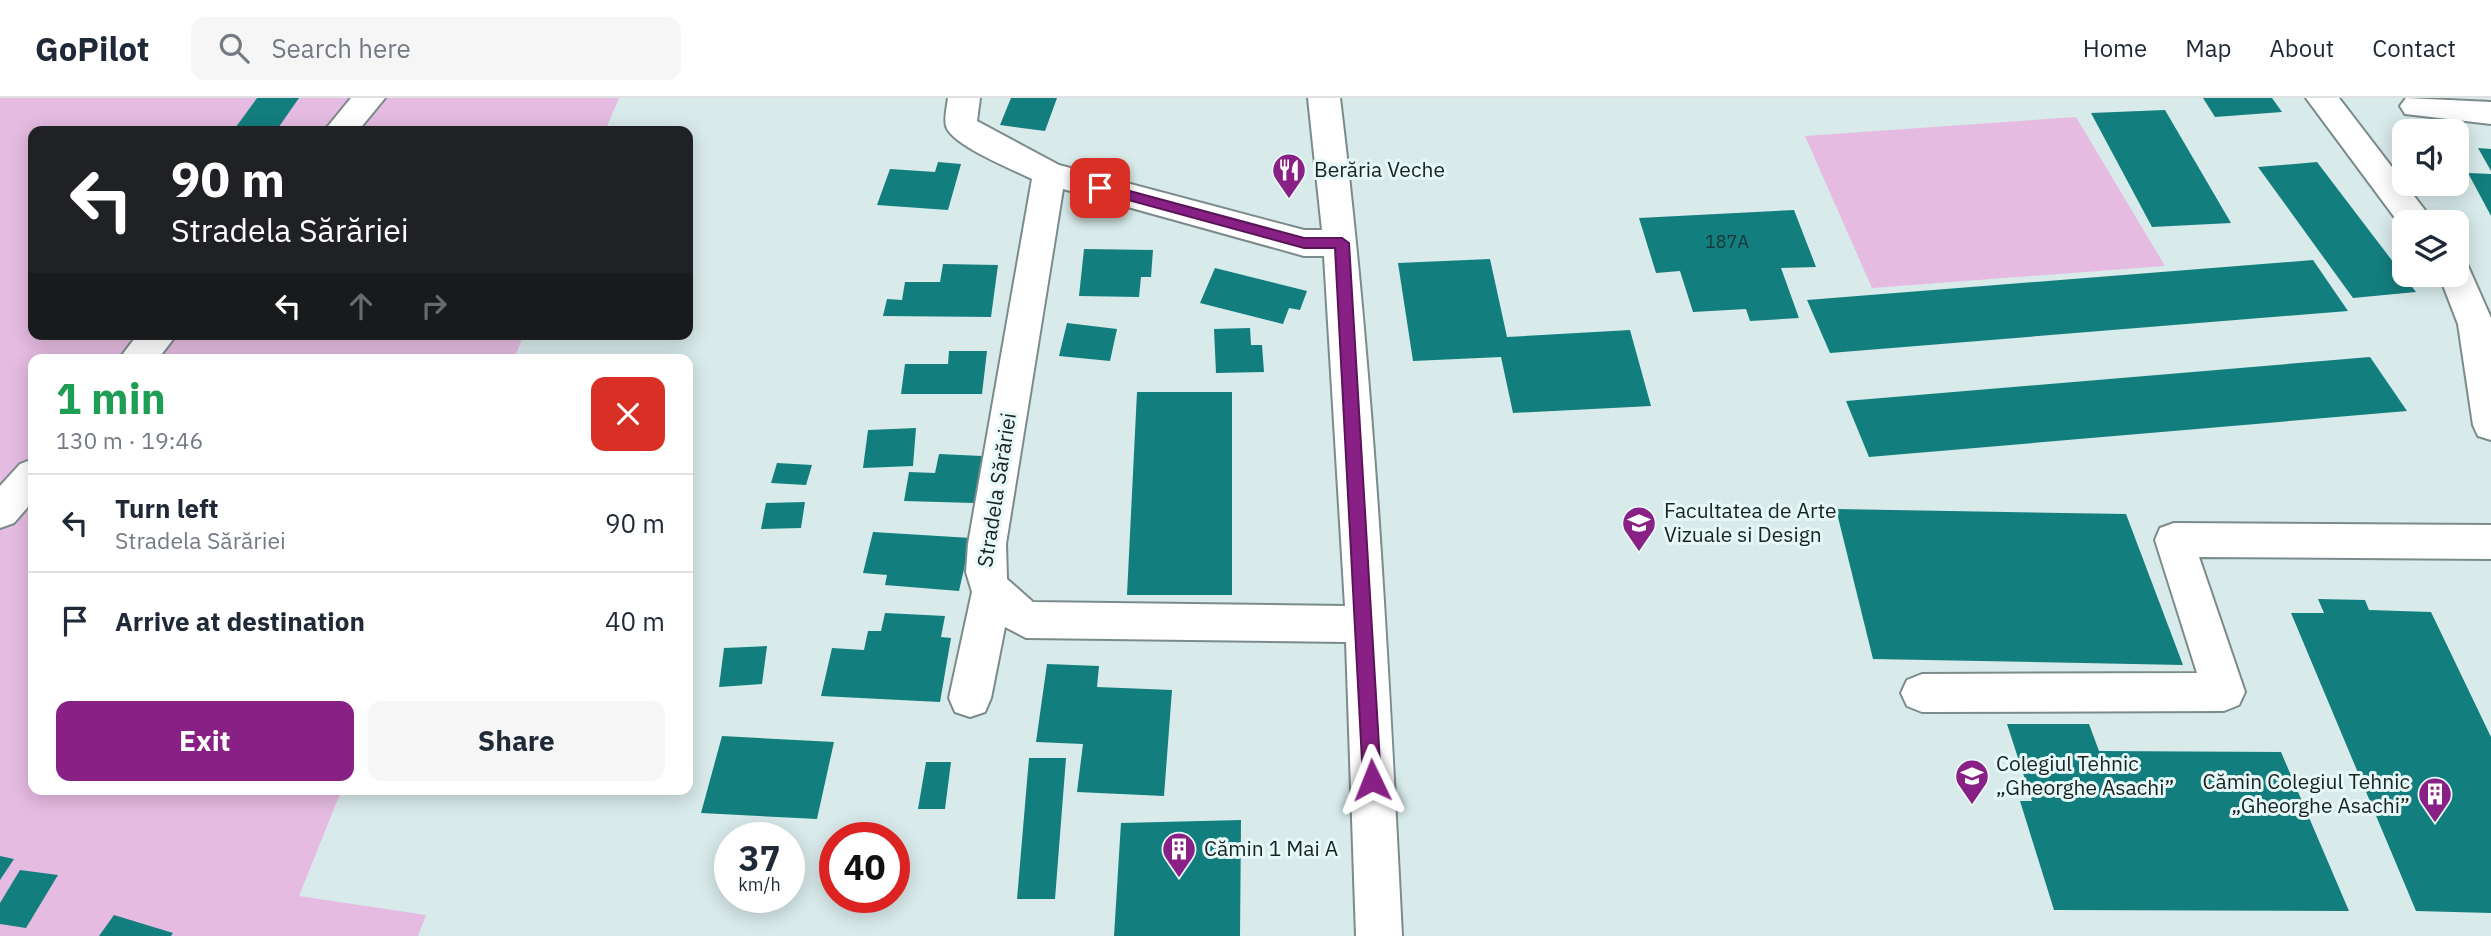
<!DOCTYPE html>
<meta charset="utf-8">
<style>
:root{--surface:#fff;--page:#f6f6f7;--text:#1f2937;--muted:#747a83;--line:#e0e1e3;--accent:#892086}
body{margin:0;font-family:"IBM Plex Sans",sans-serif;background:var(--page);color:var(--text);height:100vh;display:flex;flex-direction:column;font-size:26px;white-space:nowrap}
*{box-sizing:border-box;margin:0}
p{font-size:23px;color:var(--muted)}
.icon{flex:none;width:38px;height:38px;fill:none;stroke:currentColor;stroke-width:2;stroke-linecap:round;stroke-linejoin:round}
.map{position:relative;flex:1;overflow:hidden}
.panel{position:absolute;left:28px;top:256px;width:665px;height:441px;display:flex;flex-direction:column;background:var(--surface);border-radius:14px;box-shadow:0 4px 18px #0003}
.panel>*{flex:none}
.hud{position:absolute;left:28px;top:28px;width:665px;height:214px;border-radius:14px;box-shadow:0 4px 18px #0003;background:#202124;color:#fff;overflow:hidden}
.controls{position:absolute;left:2392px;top:21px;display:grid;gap:14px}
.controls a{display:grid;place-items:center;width:77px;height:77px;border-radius:14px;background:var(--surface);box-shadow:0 4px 18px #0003;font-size:35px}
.speed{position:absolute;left:714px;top:724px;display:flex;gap:14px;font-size:35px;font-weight:700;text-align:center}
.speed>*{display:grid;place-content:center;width:91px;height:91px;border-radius:50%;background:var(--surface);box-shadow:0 4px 18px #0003;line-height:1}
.speed small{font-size:18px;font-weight:400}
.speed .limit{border:10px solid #d22;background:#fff;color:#111}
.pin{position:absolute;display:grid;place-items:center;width:60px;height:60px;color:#fff;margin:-30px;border-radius:14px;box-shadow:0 4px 10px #0006}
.me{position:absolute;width:77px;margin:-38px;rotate:358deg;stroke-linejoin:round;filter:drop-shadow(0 0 5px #0008)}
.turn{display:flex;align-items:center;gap:24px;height:147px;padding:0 28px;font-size:32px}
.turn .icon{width:91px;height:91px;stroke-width:2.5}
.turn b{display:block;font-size:49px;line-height:60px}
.lanes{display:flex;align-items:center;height:66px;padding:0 28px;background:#0003;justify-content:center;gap:35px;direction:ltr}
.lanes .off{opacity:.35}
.round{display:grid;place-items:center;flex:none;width:74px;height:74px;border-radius:14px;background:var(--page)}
.overview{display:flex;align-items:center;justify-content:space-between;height:119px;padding:0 28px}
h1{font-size:42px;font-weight:700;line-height:52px;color:#1e9e55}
.primary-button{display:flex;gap:14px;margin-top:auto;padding:14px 28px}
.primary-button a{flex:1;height:80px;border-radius:14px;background:var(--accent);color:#fff;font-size:28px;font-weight:700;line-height:80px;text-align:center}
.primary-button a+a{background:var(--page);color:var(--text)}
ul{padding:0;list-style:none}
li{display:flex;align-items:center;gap:21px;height:98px;padding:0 28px;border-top:2px solid var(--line)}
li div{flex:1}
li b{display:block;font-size:26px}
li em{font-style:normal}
header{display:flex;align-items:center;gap:42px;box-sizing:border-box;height:98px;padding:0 35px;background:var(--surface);border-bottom:2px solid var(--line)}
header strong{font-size:33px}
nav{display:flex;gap:38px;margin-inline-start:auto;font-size:24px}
.search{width:490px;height:63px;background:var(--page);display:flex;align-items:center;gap:18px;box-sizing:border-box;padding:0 24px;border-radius:14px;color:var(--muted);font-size:26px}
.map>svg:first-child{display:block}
.green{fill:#e5bbe1}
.building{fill:#137e7e}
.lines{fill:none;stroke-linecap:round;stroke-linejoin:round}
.minor-casing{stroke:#7b8b8b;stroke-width:4}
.minor{fill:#fff;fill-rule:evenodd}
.route{fill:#892086;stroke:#591557;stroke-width:2}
.labels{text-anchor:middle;stroke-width:6;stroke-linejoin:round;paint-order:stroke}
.number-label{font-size:18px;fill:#183838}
.poi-label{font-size:21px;fill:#1a2121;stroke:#e6f8f7;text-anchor:start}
.street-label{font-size:21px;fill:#1a2121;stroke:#e6f8f7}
</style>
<header>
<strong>GoPilot</strong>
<div class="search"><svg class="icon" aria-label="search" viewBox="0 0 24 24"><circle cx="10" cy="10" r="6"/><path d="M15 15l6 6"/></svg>Search here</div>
<nav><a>Home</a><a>Map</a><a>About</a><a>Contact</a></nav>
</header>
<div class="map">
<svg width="2491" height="838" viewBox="0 0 2491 838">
<rect width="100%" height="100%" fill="#d9eaea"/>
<g class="green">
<path d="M0 0H619L605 33H33V236H524L514 261H33V691H342L299 798 426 817 418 838H0Z"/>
<path d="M2076 19 2165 168 1872 190 1805 38Z"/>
</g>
<g class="building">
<path d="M257 0H299L276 33H233Z"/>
<path d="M1011 0H1057L1045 33 1000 27Z"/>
<path d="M2203 0H2272L2282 14 2215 19Z"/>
<path d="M2165 12 2231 125 2152 129 2091 15Z"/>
<path d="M2478 50 2491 51V73Z"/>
<path d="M938 64 961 66 948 112 877 107 890 71 935 74Z"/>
<path d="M2317 64 2416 194 2353 200 2258 69Z"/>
<path d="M2468 75 2491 76V118Z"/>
<path d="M1794 112 1816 169 1781 170 1799 220 1750 223 1746 211 1693 214 1680 173 1656 175 1639 120Z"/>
<path d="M1084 151 1153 152 1151 179H1141L1139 199 1079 198Z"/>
<path d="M1490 161 1507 239 1630 232 1651 308 1513 315 1501 259 1413 263 1398 165Z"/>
<path d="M2313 162 2348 213 1830 255 1807 202Z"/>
<path d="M943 166 998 167 991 219 883 218 887 201 902 202 905 184H940Z"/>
<path d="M1215 170 1307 193 1300 212 1289 210 1283 226 1200 205Z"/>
<path d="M1067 225 1117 231 1110 263 1059 258Z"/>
<path d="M1250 230 1251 247H1262L1264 274 1216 275 1214 231Z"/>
<path d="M949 253H987L982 296H901L905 266H948Z"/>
<path d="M2370 259 2407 313 1869 359 1846 303Z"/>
<path d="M1137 294H1232V497H1127Z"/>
<path d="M916 330 913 368 863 370 868 332Z"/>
<path d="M939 356 982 358 974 405 904 403 909 374 935 375Z"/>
<path d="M777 365 812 367 806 387 771 385Z"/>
<path d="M805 404 801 430 761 431 766 405Z"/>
<path d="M1836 411 2126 416 2183 567 1873 561Z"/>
<path d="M873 434 971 440 959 493 885 487 887 477 863 475Z"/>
<path d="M2318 501 2365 502 2369 512 2431 514 2491 639V815L2416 813 2291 515H2324Z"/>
<path d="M885 515 945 518 941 539 951 540 940 604 821 598 832 550 864 552 868 533H881Z"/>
<path d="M767 548 762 586 719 589 724 550Z"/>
<path d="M1047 566 1099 568 1097 589 1172 592 1164 698 1077 694 1083 646 1036 644Z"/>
<path d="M2007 626H2089L2099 653 2281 654 2349 813 2054 812 2020 703H2032Z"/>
<path d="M722 638 834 644 817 721 701 715Z"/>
<path d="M1029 660H1066L1055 801H1017Z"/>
<path d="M926 664H951L945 711H918Z"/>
<path d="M1241 722 1240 838H1114L1121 725Z"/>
<path d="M0 758 14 761 0 782Z"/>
<path d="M20 772 58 777 26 830 0 826V805Z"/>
<path d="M114 817 173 835 171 838H99Z"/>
</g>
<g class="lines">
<g class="minor-casing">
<g id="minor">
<path d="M351 0H385L358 33H324Z"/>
<path d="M948 0H980L977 23 1059 67 1304 132H1322L1308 0H1340C1374 277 1388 558 1402 838H1356L1346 544 1026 540 1005 529 991 600 985 614 970 619 955 614 949 600 972 494 966 474 968 446 1032 81C1014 72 951 47 946 28 944 21 947 8 948 0ZM1063 91 1304 158H1324L1345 508 1033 504 1007 481 1006 446Z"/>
<path d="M2306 0H2339L2434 124H2404V132Z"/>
<path d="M2406 0 2491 4V26L2405 16 2400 8Z"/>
<path d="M2457 164 2468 168 2491 220V342L2478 338 2473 327 2458 226 2439 177H2457Z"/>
<path d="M138 236H177L158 261H119Z"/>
<path d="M33 361V403L14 425 0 430V388L20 366Z"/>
<path d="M2174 425 2491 427V461L2199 459 2245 594 2239 607 2224 613 1922 614 1907 608 1901 595 1907 582 1922 576 2197 575 2155 442 2160 430Z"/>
</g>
</g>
<use href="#minor" class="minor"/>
</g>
<path class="route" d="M1100 85 1304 140H1342L1349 145 1381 682 1378 688 1372 690 1366 688 1363 682 1335 150H1304L1095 93 1093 90Z"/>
<defs>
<g id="restaurant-pin" transform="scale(1.75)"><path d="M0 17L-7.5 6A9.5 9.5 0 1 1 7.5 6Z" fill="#892086" stroke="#e6f8f7"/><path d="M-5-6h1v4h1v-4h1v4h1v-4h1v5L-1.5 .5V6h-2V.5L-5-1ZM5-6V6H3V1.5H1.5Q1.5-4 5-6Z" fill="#fff"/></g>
<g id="university-pin" transform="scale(1.75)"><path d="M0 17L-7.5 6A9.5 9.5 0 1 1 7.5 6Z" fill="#892086" stroke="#e6f8f7"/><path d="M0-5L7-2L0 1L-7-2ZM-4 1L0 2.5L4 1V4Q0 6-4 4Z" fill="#fff"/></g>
<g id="school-pin" transform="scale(1.75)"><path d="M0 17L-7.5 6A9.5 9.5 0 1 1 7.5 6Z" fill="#892086" stroke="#e6f8f7"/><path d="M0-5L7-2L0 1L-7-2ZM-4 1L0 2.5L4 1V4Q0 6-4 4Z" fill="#fff"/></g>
<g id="building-pin" transform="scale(1.75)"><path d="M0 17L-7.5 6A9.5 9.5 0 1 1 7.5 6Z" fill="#892086" stroke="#e6f8f7"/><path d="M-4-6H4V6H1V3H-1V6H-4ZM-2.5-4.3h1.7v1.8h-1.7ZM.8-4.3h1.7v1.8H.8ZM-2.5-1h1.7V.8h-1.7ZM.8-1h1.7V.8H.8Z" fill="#fff"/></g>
</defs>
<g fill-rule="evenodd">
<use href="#restaurant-pin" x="1289" y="72"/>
<use href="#university-pin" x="1639" y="425"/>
<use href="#school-pin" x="1972" y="678"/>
<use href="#building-pin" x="2435" y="696"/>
<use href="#building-pin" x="1179" y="751"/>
</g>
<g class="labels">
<g class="number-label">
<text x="1727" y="150">187A</text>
</g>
<g class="poi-label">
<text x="1314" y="79">Berăria Veche</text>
<text x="1664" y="420">Facultatea de Arte<tspan x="1664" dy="24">Vizuale si Design</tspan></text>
<text x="1996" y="673">Colegiul Tehnic<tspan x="1996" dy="24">„Gheorghe Asachi”</tspan></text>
<text x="2410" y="691" text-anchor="end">Cămin Colegiul Tehnic<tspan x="2410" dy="24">„Gheorghe Asachi”</tspan></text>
<text x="1204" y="758">Cămin 1 Mai A</text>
</g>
<g class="street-label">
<text transform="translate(997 392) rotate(-81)" y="7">Stradela Sărăriei</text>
</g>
</g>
</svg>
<div class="controls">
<a><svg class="icon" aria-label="sound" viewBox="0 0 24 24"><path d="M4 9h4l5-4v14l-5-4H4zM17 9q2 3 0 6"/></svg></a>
<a><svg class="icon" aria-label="layers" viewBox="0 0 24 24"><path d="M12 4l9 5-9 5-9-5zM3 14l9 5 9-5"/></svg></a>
</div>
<div class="speed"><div>37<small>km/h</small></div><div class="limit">40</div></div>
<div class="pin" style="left:1100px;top:90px;background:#d93025"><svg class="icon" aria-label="arrive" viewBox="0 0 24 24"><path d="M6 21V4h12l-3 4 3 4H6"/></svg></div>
<svg class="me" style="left:1372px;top:682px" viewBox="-20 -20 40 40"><path d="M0-17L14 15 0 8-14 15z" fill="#892086" stroke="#fff" stroke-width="4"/></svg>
<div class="hud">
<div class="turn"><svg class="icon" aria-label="left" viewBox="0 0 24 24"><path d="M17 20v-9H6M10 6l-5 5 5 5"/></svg><div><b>90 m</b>Stradela Sărăriei</div></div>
<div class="lanes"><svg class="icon" aria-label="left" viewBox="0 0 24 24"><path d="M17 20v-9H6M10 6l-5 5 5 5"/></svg><svg class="icon off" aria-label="ahead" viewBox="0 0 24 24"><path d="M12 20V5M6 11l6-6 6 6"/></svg><svg class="icon off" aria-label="right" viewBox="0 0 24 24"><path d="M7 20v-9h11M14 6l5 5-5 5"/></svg></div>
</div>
<section class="panel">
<div class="overview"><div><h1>1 min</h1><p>130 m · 19:46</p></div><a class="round" style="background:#d93025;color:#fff"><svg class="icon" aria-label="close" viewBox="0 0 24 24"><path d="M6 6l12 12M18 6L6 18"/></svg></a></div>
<ul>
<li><svg class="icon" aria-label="left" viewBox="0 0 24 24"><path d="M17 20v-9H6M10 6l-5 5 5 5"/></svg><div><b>Turn left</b><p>Stradela Sărăriei</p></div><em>90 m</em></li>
<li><svg class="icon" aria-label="arrive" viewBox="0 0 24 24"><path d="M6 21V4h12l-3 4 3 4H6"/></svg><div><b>Arrive at destination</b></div><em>40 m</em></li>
</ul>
<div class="primary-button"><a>Exit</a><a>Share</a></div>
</section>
</div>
